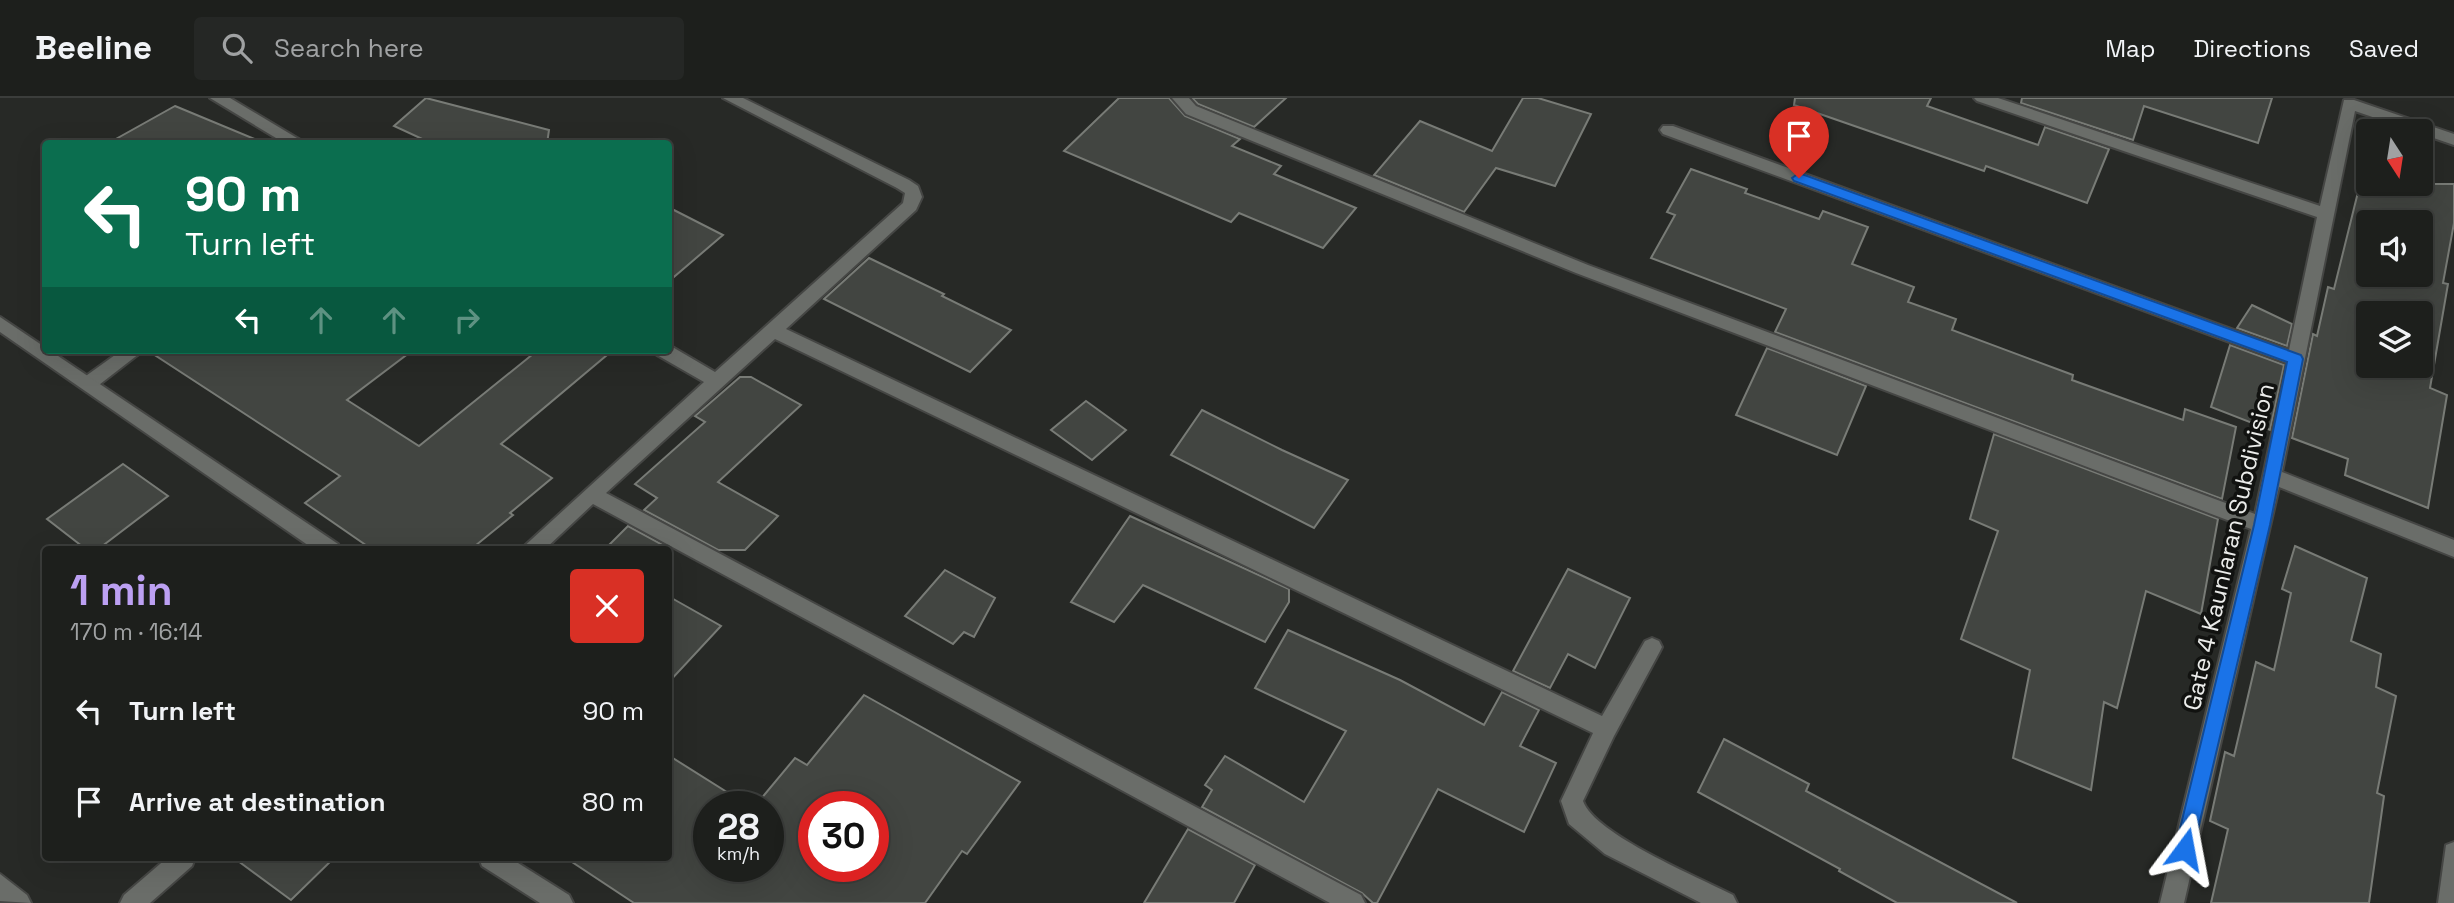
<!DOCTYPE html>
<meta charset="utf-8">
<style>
:root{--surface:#1d1f1c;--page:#252725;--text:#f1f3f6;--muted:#a0a2a3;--line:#3b3d3b;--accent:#bca0f2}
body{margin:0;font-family:"Space Grotesk",sans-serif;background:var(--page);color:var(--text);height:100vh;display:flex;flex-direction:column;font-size:26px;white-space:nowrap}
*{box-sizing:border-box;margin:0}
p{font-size:23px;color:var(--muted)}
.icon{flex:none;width:38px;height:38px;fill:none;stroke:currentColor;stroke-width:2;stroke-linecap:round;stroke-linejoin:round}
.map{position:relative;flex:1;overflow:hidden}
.panel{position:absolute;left:42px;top:448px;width:630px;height:315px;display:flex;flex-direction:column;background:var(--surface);border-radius:7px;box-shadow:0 7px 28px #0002,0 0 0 2px var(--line)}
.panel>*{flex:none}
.top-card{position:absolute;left:42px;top:42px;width:630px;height:214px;border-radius:7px;box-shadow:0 7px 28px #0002,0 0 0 2px var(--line);background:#0b6e4f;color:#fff;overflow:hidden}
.needle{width:46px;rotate:168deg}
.fabs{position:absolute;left:2356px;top:21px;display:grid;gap:14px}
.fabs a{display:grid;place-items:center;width:77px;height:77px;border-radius:7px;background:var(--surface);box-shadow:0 7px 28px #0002,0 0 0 2px var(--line);font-size:35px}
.speed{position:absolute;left:693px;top:693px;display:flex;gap:14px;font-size:35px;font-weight:700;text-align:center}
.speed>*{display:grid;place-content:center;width:91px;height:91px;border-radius:50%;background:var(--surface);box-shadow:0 7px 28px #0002,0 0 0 2px var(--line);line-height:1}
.speed small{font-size:18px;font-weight:400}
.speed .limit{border:10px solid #d22;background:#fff;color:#111}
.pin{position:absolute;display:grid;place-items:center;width:60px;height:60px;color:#fff;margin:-72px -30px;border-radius:50% 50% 50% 0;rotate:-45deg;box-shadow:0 0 7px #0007}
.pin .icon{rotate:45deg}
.me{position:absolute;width:77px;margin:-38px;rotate:13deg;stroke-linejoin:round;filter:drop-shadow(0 0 5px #0008)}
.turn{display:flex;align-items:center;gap:24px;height:147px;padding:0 28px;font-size:32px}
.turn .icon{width:91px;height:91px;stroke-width:2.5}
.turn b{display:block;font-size:49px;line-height:60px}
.lanes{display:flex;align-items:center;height:66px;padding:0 28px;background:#0003;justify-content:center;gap:35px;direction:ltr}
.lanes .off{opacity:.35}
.round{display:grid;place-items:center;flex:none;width:74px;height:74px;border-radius:7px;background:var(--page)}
.head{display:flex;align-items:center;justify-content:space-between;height:119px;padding:0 28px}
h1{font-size:42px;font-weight:600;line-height:52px;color:var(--accent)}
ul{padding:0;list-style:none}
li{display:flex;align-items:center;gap:21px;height:91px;padding:0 28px}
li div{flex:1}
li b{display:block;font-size:26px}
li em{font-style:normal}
header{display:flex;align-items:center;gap:42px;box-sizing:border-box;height:98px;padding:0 35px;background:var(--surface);border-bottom:2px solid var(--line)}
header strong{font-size:33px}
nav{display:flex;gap:38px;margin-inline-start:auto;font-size:24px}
.search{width:490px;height:63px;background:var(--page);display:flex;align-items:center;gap:18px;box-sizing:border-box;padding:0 24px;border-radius:7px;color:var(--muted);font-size:26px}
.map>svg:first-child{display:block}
.building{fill:#424541;stroke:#787b76;stroke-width:2;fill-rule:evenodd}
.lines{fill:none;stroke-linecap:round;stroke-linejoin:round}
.service-casing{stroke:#454644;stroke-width:4}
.minor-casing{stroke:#454644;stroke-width:4}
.service{fill:#6a6d69;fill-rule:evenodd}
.minor{fill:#6a6d69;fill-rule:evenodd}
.route{fill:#1a73e8;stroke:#114b97;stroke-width:2}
.labels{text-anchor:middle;stroke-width:7;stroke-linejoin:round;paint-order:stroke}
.street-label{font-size:24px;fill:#ebecea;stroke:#111210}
</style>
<header>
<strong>Beeline</strong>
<div class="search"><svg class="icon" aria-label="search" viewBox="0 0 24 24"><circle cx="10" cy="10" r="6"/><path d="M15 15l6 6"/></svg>Search here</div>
<nav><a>Map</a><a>Directions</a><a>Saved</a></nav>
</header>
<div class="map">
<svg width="2454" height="805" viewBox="0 0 2454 805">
<rect width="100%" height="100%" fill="#272926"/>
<g class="building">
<path d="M426 0 549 32 547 46H433L394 28Z"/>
<path d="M1119 0H1169L1185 18 1240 41 1232 48 1281 68 1274 76 1356 110 1323 150 1239 115 1231 124 1064 53Z"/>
<path d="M1192 0H1286L1254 29 1198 6Z"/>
<path d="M1523 0H1538L1591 16 1555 88 1496 70 1464 114 1374 77 1420 23 1492 53Z"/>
<path d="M1795 0H1931L1927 8 2038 47 2045 29 2109 51 2087 105 1986 68 1984 73 1794 7Z"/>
<path d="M2022 0H2272L2258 45 2144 8 2133 42 2021 5Z"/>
<path d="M175 8 264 45V46H107Z"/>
<path d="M1691 71 1747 91 1745 95 1819 121 1823 113 1868 129 1852 166 1914 189 1908 204 1956 221 1952 232 2073 277 2072 282 2183 322 2185 311 2236 329 2222 401 1775 234 1786 211 1651 160 1675 117 1667 114Z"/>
<path d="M2360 86H2454V125L2443 185 2448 186 2430 290 2447 297 2428 410 2345 377 2348 361 2292 340 2313 236 2317 238 2328 189 2334 191ZM2368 124H2420V177H2368ZM2368 215H2420V268H2368Z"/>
<path d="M668 109 723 137 668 184Z"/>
<path d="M869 160 944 196 942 198 1011 232 970 274 824 201Z"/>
<path d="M2252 207 2292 226 2287 248 2237 230Z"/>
<path d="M2230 247 2284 267 2270 332 2211 309Z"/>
<path d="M1767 250 1866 288 1837 357 1736 317Z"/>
<path d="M147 252H413L347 302 419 348 538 252H613L501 346 552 380 510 415 513 417 470 452H373L305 405 340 378Z"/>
<path d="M740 279H751L801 307 718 384 778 418 745 452H718L644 412 657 400 635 386 705 324 695 318Z"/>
<path d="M1086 303 1126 332 1092 362 1051 332Z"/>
<path d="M1202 312 1282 352 1348 382 1314 430 1171 357Z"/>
<path d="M1994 336 2218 421 2201 516 2146 493 2117 610 2104 604 2091 692 2013 660 2030 572 1961 541 1998 433 1970 421Z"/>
<path d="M123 366 168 398 97 452H87L47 421Z"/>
<path d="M1130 418 1289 491V504L1265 544 1143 487 1114 524 1071 504Z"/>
<path d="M628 428 672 452H604Z"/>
<path d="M2295 448 2367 480 2351 543 2381 556 2376 589 2396 598 2377 695 2384 698 2369 805H2211L2228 731 2210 723 2225 654 2234 658 2256 564 2274 572 2291 495 2282 491Z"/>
<path d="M1568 471 1630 500 1595 570 1568 556 1550 590 1513 573Z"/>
<path d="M945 472 995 500 974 539 964 534 953 546 905 518Z"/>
<path d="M668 498 721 528 668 585Z"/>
<path d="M1288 532 1400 582 1484 627 1502 594 1539 612 1520 648 1556 665 1524 734 1438 691 1377 805H1373L1362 795 1202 709 1212 692 1205 687 1225 658 1304 704 1346 633 1255 590Z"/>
<path d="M864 597 1020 684 967 756 962 753 925 805H634L566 760H668V657L738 701 745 693 760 702 795 660 807 667ZM709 709H768V768H709ZM814 709H873V768H814Z"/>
<path d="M1724 641 1809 686 1806 693 2017 805H1897L1839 773 1840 771 1698 694Z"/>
<path d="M1188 731 1255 767 1234 805H1144Z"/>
<path d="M234 760H334L291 802Z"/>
</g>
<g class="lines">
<g class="service-casing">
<path id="service" d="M122 252H144L95 290H83L80 285 83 280Z"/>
</g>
<g class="minor-casing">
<g id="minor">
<path d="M210 0H230L307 46H286Z"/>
<path d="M723 0H743L909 82 918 88 922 99 916 112 786 231 1602 618 1645 543 1652 540 1659 543 1662 549 1659 555 1614 638 1583 703C1594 736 1700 780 1733 797L1737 805H1701L1605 756 1569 726 1561 703 1593 635 775 241 606 395 1361 797 1365 805H1330L593 406 544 452H520L704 284 657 257 654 252H668L669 247 715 274 903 105 905 95 897 90Z"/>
<path d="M1172 0H1189L1196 8 1588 167 2255 416 2287 265 1663 36 1660 32 1663 28H1673L2289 252 2317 119 1977 3 1974 0H1998L2320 108 2344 2H2354L2454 36V47L2355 13 2282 374 2454 442V459L2279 389 2184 805H2160L2251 431 1576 175 1186 16Z"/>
<path d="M0 219 338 446 341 452H315L0 234Z"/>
<path d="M2454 744V805H2438L2446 747Z"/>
<path d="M167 760H195L192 768 150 805H120L124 797Z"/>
<path d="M479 760H510L569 797 573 805H540L482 768Z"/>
<path d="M0 776 27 797 31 805 0 803Z"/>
</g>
</g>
<use href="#service" class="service"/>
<use href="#minor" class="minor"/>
</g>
<path class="route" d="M1799 75 2301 257 2303 261 2270 427 2192 757 2185 760 2178 757 2175 751 2254 427 2287 264 1794 83 1792 80Z"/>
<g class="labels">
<g class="street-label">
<text transform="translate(2229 449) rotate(-77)" y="8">Gate 4 Kaunlaran Subdivision</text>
</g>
</g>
</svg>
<div class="fabs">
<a><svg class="needle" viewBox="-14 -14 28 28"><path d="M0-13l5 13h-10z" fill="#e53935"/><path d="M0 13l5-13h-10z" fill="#a0a2a3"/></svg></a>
<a><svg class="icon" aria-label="sound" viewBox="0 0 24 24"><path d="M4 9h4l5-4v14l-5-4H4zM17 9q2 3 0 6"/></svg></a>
<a><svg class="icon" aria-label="layers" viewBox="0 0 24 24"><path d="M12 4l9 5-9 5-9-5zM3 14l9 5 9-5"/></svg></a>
</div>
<div class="speed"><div>28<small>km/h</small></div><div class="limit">30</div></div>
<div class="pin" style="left:1799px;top:80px;background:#d93025"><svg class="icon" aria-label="arrive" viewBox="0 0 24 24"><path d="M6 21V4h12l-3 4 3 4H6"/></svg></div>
<svg class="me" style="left:2185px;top:751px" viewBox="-20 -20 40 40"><path d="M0-17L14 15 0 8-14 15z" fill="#1a73e8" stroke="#fff" stroke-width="4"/></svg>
<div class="top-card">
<div class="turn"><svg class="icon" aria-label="left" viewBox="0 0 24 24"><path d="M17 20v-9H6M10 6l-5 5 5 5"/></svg><div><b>90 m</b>Turn left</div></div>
<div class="lanes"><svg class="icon" aria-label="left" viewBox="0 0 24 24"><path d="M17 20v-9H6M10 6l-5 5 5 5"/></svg><svg class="icon off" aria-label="ahead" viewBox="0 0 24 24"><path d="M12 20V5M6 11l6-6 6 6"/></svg><svg class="icon off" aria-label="ahead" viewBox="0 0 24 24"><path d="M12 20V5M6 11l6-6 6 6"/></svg><svg class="icon off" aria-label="right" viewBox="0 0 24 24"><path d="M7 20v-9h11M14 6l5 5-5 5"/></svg></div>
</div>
<section class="panel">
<div class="head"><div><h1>1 min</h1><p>170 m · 16:14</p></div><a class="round" style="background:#d93025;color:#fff"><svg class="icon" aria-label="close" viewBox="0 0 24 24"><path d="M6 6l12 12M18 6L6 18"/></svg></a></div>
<ul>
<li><svg class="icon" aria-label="left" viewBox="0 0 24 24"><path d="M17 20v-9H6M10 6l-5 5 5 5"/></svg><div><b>Turn left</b></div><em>90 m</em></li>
<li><svg class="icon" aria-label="arrive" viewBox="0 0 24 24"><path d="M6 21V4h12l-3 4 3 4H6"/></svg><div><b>Arrive at destination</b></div><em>80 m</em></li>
</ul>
</section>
</div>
